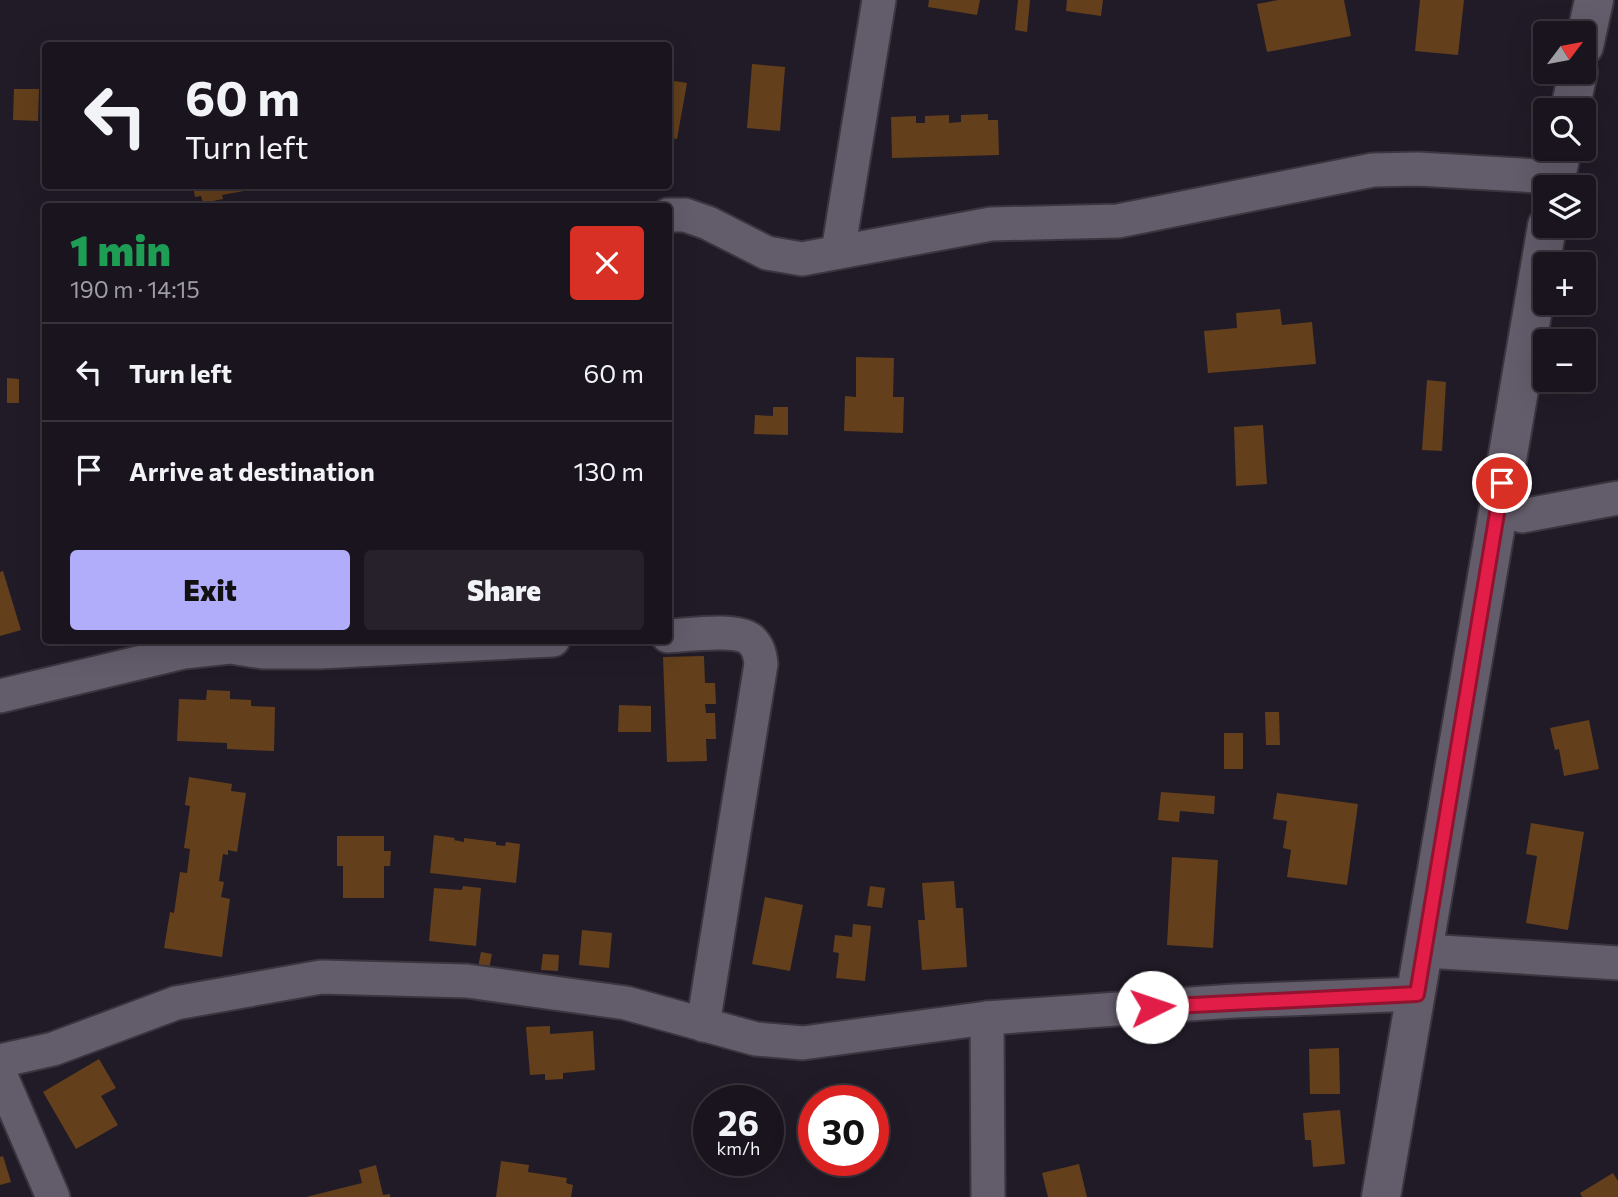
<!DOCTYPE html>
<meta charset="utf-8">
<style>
:root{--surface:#19141d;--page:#26212a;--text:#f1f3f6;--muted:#9f9ea4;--line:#37333b;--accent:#b1adfa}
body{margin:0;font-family:Commissioner,sans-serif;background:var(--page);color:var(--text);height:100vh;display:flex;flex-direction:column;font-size:26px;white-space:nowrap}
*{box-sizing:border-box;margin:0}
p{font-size:23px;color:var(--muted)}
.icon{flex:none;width:38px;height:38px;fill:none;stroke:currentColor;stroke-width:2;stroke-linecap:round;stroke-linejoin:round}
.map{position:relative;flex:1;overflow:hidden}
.sheet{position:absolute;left:42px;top:203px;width:630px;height:441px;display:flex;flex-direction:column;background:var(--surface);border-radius:7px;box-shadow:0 7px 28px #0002,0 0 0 2px var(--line)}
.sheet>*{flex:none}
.top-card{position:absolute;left:42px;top:42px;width:630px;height:147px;border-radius:7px;box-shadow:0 7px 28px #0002,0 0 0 2px var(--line);background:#19141d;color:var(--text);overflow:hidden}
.needle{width:46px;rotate:58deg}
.tools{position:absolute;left:1533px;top:21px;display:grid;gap:14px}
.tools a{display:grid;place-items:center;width:63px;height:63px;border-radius:7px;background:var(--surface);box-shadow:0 7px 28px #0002,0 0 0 2px var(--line);font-size:35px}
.speed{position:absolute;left:693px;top:1085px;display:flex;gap:14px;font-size:35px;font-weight:700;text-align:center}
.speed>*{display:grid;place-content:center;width:91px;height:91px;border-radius:50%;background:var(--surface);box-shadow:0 7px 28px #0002,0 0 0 2px var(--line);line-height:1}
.speed small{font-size:18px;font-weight:400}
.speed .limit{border:10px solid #d22;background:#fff;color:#111}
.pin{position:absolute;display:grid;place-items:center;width:60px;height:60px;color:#fff;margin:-30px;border:4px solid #fff;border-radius:50%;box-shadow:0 2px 7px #0007}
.me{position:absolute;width:77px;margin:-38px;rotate:86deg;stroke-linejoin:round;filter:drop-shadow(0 0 5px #0008)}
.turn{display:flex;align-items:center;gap:24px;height:147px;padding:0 28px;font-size:32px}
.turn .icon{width:91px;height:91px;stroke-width:2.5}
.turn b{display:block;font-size:49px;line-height:60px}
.round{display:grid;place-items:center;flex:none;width:74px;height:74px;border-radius:7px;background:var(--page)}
.overview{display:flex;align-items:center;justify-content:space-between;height:119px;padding:0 28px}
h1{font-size:42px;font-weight:800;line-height:52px;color:#1e9e55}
.cta{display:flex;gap:14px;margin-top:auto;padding:14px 28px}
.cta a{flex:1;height:80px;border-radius:7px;background:var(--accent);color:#111;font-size:28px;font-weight:800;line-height:80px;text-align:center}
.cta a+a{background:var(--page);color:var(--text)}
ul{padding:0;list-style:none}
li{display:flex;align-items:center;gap:21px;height:98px;padding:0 28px;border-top:2px solid var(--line)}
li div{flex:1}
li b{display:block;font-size:26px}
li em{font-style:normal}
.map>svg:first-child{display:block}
.building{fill:#633f1c}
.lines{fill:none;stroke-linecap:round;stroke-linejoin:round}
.minor-casing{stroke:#3a353f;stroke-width:37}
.tertiary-casing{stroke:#3a353f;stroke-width:42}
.minor{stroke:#635c6b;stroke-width:33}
.tertiary{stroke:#635c6b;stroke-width:38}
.route-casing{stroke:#92132f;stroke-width:18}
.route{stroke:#e11d48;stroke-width:12}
</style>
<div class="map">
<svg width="1618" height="1197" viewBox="0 0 1618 1197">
<rect width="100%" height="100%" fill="#211b27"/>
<g class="building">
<path d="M929 0H980L977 15 928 7Z"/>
<path d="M1018 0H1030L1027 32 1015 30Z"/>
<path d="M1067 0H1103L1101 16 1066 11Z"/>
<path d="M1278 0H1344L1351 36 1267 52 1257 4Z"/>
<path d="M1420 0H1464L1458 55 1415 51Z"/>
<path d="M752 64 785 67 780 131 747 128Z"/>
<path d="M668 80 687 83 677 139 668 138Z"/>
<path d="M14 89H39L38 121 13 120Z"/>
<path d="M988 114V120H998L999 155 892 158 891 117 916 116V123H925V116L949 115V123L961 122V115Z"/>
<path d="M193 186H254L255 189 222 195 223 199 203 203 201 196 195 197Z"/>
<path d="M1280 309 1282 325 1312 322 1316 364 1208 373 1204 331 1237 328 1236 313Z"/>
<path d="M856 357 894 358 893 397H904L903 433 844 431 845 396 856 397Z"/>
<path d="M7 378 19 379V403H7Z"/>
<path d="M1427 380 1446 382 1442 451 1422 450Z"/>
<path d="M773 407H788V435L754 434 755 415 773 416Z"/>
<path d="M1263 425 1267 484 1236 486 1234 427Z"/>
<path d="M3 571 21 630 0 636V572Z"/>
<path d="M704 656 705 683H715L716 704H705L706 713H715L716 739H706L707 761 667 762 663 657Z"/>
<path d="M207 690 230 691V699L251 700V706L275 707 274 751 227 749V743L177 741 179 699 206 700Z"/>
<path d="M619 705 651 706V732H618Z"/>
<path d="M1265 712H1279L1280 745H1266Z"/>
<path d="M1589 720 1599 769 1564 776 1559 749 1555 750 1550 728Z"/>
<rect x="1224" y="733" width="19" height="36"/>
<path d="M189 777 232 784 231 791 246 793 237 852 228 850V855L223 854 219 881 224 882 221 897 230 899 222 957 164 948 170 912 174 913 180 872 187 873 190 849 184 848 190 806 185 805Z"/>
<path d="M1161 792 1215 796 1214 814 1180 811 1179 822 1158 820Z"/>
<path d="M1277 793 1358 804 1347 885 1287 877 1291 850 1283 848 1287 821 1273 819Z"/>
<path d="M1531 823 1584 832 1568 930 1526 923 1537 856 1526 854Z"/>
<path d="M434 835 455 838 454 840 464 842V838L496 842V845L505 846 506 842 520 844 516 883 430 873Z"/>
<path d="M337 836H384V851H391L390 866H384V898H343V866H337Z"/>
<path d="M1172 857 1218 860 1213 948 1167 945Z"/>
<path d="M954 881 956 908H963L967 967 922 970 918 920H925L922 883Z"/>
<path d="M463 886 481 888 476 946 429 941 434 888 462 890Z"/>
<path d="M870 886 885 888 882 908 867 906Z"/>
<path d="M765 897 803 905 790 971 752 964Z"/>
<path d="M853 924 871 926 865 981 836 978 839 953 833 952 835 935 852 937Z"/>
<path d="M582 930 612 933 609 968 579 965Z"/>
<path d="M481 952 492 954 489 969 478 967Z"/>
<path d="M543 954 559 955 558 971 541 970Z"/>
<path d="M550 1026V1034L593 1031 595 1070 563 1073V1079L545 1080V1074L530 1075 526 1027Z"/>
<path d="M1339 1048 1340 1094H1310L1309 1049Z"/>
<path d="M99 1059 116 1088 101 1096 118 1125 76 1149 43 1092Z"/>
<path d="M719 1087 750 1088 751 1101H719Z"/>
<path d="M1340 1110 1345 1164 1313 1167 1311 1140H1305L1303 1113Z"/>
<path d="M3 1156 11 1182 0 1185V1157Z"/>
<path d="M501 1161 529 1165 528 1172 567 1178 566 1183 573 1185 571 1197H496Z"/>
<path d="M1079 1164 1087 1197H1048L1042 1173Z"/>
<path d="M376 1165 383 1195 390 1194V1197H306L362 1183 359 1170Z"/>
<path d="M1613 1173 1618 1181V1197H1582L1580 1193Z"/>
</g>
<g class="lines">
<g class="minor-casing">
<g id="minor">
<path d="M668 215H685L708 223 767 253 802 259 991 224 1118 221 1373 170 1418 169 1555 177"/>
<path d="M838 252 879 0"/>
<path d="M1498 509 1522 516 1618 498"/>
<path d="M668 636C688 635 735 628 750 639 758 646 760 654 761 664L703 1025"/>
<path d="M0 696 184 652 230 647 263 652H320L553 640"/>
<path d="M1425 951 1618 963"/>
<path d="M987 1018 988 1197"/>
<path d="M0 1061 53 1049 176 1003 321 977 467 981 626 1003 756 1039 803 1043 987 1018 1234 1001 1417 994"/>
<path d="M0 1074 53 1197"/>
</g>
</g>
<g class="tertiary-casing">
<g id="tertiary">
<path d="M1584 46 1594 0"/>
<path d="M1570 110 1578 72"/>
<path d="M1554 187 1562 149"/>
<path d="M1381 1197 1547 226"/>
</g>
</g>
<use href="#minor" class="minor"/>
<use href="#tertiary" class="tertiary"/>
</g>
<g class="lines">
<g class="route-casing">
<path id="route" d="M1152 1007 1417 994 1502 483"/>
</g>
<use href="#route" class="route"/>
</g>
</svg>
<div class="tools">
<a><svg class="needle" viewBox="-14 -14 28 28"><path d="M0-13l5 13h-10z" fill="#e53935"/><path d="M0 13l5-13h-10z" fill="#9f9ea4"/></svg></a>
<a><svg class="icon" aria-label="search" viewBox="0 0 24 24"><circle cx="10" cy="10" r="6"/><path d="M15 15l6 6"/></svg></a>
<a><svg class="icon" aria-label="layers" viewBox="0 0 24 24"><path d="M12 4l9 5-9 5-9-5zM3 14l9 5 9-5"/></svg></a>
<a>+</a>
<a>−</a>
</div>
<div class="speed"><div>26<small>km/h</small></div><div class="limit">30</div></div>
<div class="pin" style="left:1502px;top:483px;background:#d93025"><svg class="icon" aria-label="arrive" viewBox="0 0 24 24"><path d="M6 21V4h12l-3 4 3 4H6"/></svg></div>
<svg class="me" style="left:1152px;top:1007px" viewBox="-20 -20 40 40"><circle r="19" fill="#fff"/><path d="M0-13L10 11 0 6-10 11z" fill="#e11d48"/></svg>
<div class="top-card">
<div class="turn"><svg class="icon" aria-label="left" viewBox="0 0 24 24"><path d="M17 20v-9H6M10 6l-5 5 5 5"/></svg><div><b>60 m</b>Turn left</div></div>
</div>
<section class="sheet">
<div class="overview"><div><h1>1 min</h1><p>190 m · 14:15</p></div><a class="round" style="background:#d93025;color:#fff"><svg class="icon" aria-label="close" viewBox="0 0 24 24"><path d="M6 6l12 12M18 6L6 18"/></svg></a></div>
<ul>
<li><svg class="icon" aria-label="left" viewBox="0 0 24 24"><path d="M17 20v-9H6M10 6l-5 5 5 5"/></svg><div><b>Turn left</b></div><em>60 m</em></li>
<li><svg class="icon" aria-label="arrive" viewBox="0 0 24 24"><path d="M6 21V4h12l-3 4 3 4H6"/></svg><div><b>Arrive at destination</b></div><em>130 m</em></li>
</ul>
<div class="cta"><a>Exit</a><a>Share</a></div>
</section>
</div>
